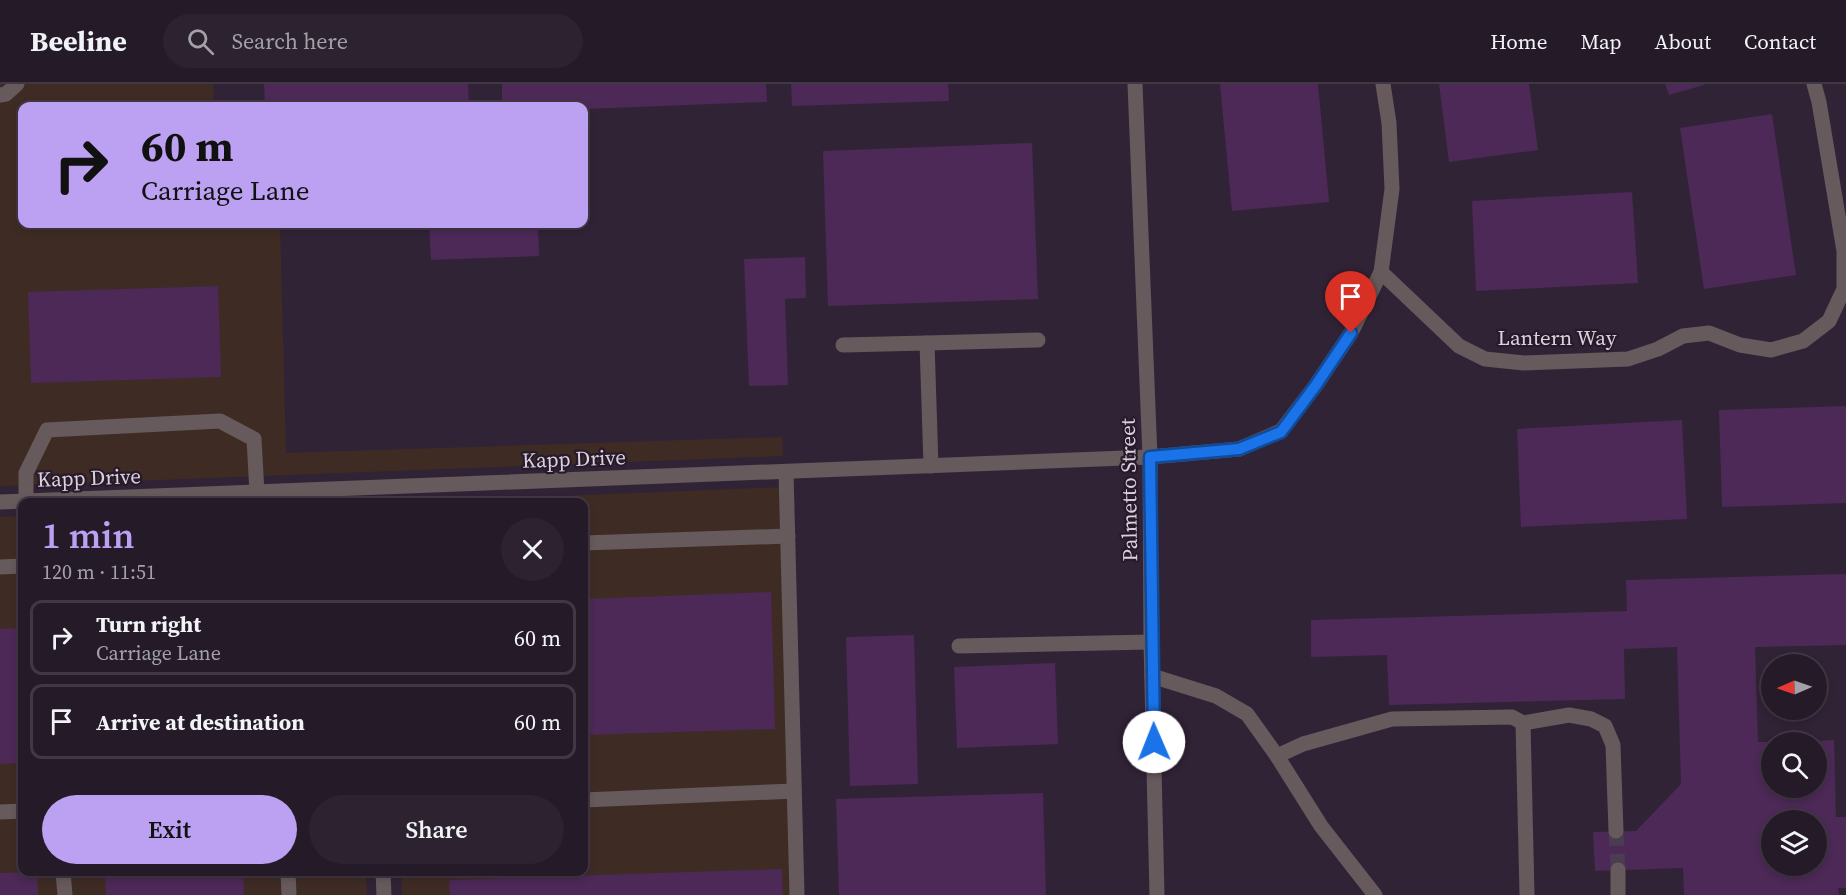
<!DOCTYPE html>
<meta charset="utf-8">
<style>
:root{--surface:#251a28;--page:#2d2330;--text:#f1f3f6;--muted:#a3a1a8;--line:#423845;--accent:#bca0f2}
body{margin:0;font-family:"Source Serif 4",serif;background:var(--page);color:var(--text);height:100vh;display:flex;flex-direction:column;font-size:22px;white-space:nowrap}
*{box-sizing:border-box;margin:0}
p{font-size:20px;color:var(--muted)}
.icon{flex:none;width:33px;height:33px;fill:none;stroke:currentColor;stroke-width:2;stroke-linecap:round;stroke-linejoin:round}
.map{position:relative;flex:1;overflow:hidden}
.panel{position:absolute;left:18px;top:414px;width:570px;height:378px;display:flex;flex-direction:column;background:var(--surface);border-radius:12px;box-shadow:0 3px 9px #0003,0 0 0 2px var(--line)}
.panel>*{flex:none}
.hud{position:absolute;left:18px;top:18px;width:570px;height:126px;border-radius:12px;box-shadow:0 3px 9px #0003,0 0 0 2px var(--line);background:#bca0f2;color:#111;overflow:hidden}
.needle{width:39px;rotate:268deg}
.fabs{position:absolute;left:1761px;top:570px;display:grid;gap:12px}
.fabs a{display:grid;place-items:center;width:66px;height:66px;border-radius:50%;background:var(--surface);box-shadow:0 3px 9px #0003,0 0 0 2px var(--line);font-size:30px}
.pin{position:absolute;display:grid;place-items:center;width:51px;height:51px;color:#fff;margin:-62px -26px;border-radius:50% 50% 50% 0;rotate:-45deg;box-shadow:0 0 6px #0007}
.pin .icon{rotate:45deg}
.me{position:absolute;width:66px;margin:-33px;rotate:359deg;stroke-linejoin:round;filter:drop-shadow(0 0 4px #0008)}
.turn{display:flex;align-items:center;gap:21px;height:126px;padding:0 24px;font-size:27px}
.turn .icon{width:78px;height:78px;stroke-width:2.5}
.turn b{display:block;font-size:42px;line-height:51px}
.round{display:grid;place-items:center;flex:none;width:63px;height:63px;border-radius:32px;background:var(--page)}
.head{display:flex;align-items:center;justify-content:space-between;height:102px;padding:0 24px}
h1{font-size:36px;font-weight:600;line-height:45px;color:var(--accent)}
.button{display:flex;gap:12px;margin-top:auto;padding:12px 24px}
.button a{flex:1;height:69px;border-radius:36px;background:var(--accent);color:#111;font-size:24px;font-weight:600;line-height:69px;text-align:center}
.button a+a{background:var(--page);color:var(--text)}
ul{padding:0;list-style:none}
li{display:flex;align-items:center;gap:18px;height:75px;margin:0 12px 9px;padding:0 12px;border:3px solid var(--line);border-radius:12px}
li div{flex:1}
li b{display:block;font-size:22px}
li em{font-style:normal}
header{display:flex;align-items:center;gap:36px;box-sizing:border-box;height:84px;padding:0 30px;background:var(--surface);border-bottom:2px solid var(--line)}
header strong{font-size:28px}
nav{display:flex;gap:33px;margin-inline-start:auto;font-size:21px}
.search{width:420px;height:54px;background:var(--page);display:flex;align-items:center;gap:15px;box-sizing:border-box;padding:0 21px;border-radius:33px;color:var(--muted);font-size:22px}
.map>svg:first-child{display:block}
.commercial{fill:#3e2c24}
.building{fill:#4c2957;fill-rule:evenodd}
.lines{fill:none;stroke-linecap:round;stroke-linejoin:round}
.minor-tunnel{stroke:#4a3d4f;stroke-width:15;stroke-dasharray:15 8;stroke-linecap:butt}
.minor{stroke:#675a5c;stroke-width:15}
.route-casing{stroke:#114b97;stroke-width:15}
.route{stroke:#1a73e8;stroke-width:10}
.labels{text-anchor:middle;stroke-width:4.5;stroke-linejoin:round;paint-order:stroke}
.street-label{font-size:21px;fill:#dad1dd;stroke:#271a2b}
</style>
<header>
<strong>Beeline</strong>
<div class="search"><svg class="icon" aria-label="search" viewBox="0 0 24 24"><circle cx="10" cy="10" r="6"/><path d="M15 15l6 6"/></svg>Search here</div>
<nav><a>Home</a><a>Map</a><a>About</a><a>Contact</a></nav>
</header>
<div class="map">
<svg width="1846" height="811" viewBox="0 0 1846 811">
<rect width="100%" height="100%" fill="#312336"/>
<g class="commercial">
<path d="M0 0H213L214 22H22V140H280L286 369 782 353 783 372 0 402Z"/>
<path d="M784 403 801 811H402L401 788H584V418H414Z"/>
<path d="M22 432V788H366L367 811H0V433Z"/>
</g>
<g class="building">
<path d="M264 0H468L469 22H265Z"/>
<path d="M502 0H766L767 18 584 25V22H502Z"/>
<path d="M791 0H948L949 17 792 22Z"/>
<path d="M1220 0H1318L1329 118 1232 127Z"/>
<path d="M1439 0H1529L1538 66 1449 78Z"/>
<path d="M1665 0H1704V1L1669 11Z"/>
<path d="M1772 30 1796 191 1704 205 1680 44Z"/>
<path d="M1032 59 1038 215 828 222 823 67Z"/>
<path d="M1632 108 1638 199 1476 207 1472 117Z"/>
<path d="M429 140H538L539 172 431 176Z"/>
<path d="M805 173 806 214 785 215 788 301 749 302 744 175Z"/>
<path d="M218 202 221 293 31 299 28 208Z"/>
<path d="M1846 322V419L1722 423 1719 326Z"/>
<path d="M1682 336 1687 435 1521 443 1517 345Z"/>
<path d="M1846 490V561L1755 563 1758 658H1772V704H1816V657L1834 656 1836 733H1846V804H1838L1839 811H1684L1683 784 1595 787 1593 748 1636 747 1681 700 1677 563 1624 565 1625 615 1389 621 1387 571 1311 573V536L1627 527 1626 496ZM1772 736H1816V782H1772Z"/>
<path d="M771 508 775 645 584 651V515Z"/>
<path d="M22 544V679L0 680V545Z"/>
<path d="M914 551 918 700 850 702 846 553Z"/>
<path d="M1055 579 1058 660 957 664 954 583Z"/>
<path d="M1043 709 1046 811H839L836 715Z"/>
<path d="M782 785 783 811H450L449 796Z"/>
<path d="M37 788 38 811H0V789Z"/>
<path d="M105 788H243L244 811H106Z"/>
</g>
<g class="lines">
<path class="minor-tunnel" d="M1616 747 1618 786"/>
<g class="minor">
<path d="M1135 0 1150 373 1151 558 1157 811"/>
<path d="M0 11 6 10 17 0"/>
<path d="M1381 188 1459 262 1485 275 1524 279 1628 275 1658 265 1683 252 1709 249 1740 261 1771 266 1803 257 1829 237 1844 205V167L1819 18 1814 0"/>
<path d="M927 259 1038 256"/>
<path d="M843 261 927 259 931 382"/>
<path d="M786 388 797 811"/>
<path d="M26 417V389L47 346 220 337 254 355 257 409"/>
<path d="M0 418 1150 373 1239 365 1281 347 1316 301 1351 249 1381 188 1392 105 1389 39 1383 0"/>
<path d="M584 459 788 452"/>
<path d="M0 483 22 482"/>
<path d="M959 562 1151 558"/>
<path d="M1152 592 1216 612 1247 630 1277 672 1321 742 1375 811"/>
<path d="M1523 639 1569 631 1591 635 1605 642 1613 661 1616 747"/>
<path d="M1277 672 1303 660 1392 635 1512 633 1523 639 1527 811"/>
<path d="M584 716 794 707"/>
<path d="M0 728 22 727"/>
<path d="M1618 786V811"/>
<path d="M63 788 65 811"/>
<path d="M288 788 289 811"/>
<path d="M383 788 384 811"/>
</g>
</g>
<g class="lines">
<g class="route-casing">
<path id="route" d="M1154 658 1150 373 1239 365 1281 348 1316 301 1351 249"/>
</g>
<use href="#route" class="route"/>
</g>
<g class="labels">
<g class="street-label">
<text x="1557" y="261">Lantern Way</text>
<text transform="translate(574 375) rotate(-2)" y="7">Kapp Drive</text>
<text transform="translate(89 394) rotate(-2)" y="7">Kapp Drive</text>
<text transform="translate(1129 406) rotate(-91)" y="7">Palmetto Street</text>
</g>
</g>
</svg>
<div class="fabs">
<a><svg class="needle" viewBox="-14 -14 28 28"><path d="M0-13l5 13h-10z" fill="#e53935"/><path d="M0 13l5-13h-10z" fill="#a3a1a8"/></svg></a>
<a><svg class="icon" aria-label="search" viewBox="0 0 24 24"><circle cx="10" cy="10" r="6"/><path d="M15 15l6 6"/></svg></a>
<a><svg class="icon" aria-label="layers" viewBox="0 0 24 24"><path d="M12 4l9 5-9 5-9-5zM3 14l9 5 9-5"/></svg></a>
</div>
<div class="pin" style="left:1351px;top:249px;background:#d93025"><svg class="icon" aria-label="arrive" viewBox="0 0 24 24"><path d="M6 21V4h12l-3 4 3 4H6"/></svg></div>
<svg class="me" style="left:1154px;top:658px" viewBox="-20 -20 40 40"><circle r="19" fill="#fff"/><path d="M0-13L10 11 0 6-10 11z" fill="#1a73e8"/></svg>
<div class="hud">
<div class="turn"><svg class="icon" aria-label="right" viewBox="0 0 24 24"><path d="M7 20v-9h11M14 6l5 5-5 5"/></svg><div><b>60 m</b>Carriage Lane</div></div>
</div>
<section class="panel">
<div class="head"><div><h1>1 min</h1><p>120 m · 11:51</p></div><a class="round"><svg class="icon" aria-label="close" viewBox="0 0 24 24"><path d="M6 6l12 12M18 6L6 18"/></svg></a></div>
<ul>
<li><svg class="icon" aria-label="right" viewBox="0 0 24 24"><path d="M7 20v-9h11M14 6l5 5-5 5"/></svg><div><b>Turn right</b><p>Carriage Lane</p></div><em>60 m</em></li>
<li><svg class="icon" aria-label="arrive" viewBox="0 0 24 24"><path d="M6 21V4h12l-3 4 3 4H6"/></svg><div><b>Arrive at destination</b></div><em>60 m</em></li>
</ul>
<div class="button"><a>Exit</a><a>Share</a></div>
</section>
</div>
